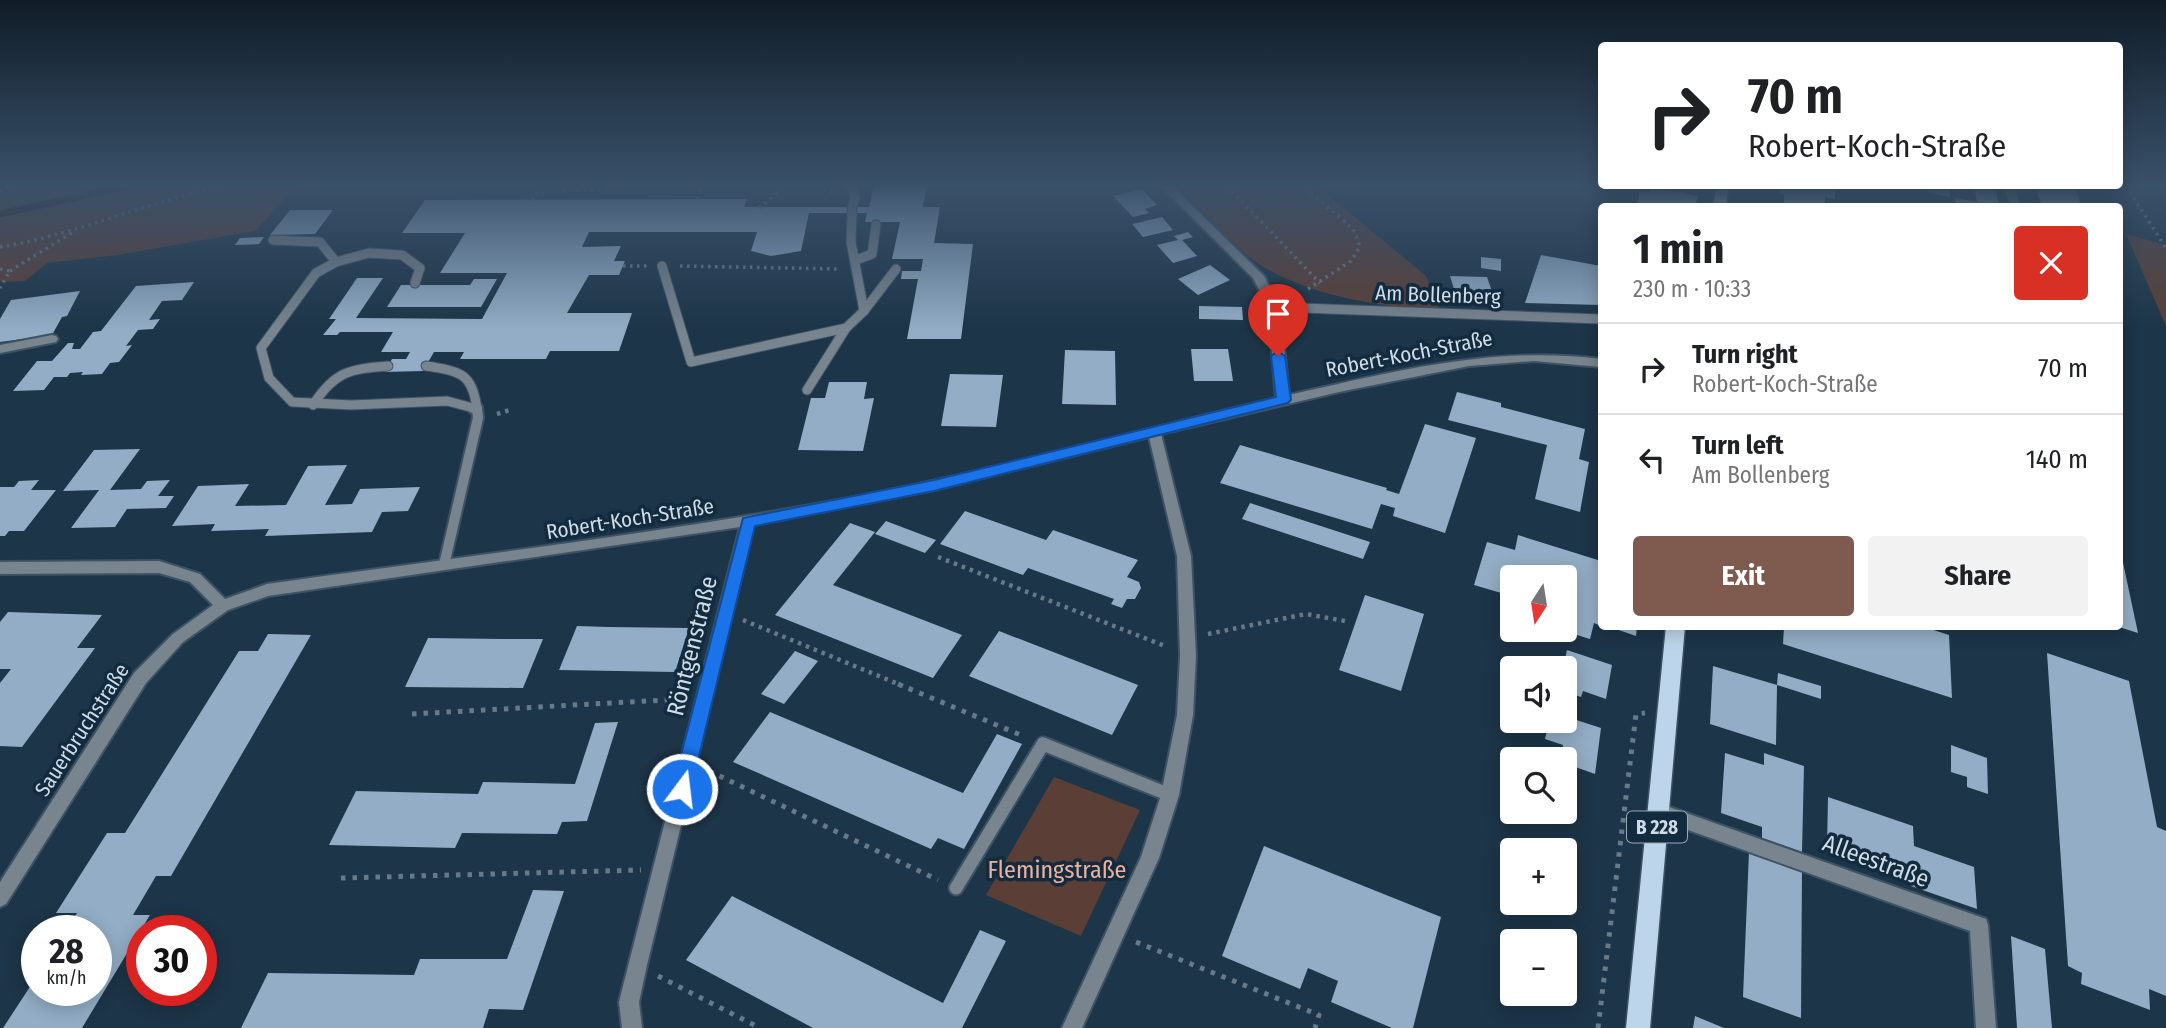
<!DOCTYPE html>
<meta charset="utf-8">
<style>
:root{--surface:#fff;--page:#f2f2f2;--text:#202124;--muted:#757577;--line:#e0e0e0;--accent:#7f5a4f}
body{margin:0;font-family:"Fira Sans Condensed",sans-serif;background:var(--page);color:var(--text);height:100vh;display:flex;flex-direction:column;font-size:26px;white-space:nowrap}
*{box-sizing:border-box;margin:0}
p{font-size:23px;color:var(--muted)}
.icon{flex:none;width:38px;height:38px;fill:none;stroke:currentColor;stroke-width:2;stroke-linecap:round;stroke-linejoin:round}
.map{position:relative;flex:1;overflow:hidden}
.side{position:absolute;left:1598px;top:203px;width:525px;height:427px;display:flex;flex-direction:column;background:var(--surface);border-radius:7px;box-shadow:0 4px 18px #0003}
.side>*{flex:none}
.banner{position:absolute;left:1598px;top:42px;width:525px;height:147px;border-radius:7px;box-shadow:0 4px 18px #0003;background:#fff;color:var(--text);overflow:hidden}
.needle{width:46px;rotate:192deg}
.controls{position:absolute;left:1500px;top:565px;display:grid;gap:14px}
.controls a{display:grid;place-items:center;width:77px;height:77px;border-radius:7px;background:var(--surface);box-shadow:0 4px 18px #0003;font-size:35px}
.speed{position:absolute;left:21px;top:915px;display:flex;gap:14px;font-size:35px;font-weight:700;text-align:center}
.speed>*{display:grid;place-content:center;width:91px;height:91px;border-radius:50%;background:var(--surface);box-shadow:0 4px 18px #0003;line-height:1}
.speed small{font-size:18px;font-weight:400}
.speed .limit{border:10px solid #d22;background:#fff;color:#111}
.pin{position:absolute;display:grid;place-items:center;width:60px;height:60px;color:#fff;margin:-72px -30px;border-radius:50% 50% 50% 0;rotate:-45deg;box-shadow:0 0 7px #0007}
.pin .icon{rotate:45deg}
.me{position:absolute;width:77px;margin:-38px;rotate:15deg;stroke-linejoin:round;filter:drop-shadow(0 0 5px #0008)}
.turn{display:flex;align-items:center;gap:24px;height:147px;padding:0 35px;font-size:32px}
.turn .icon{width:91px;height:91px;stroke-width:2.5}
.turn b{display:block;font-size:49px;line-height:60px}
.round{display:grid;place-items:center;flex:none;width:74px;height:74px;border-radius:7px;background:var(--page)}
.headline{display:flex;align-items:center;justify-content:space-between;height:119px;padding:0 35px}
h1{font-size:42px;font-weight:700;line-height:52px}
.primary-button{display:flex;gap:14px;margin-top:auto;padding:14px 35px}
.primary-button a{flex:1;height:80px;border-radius:7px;background:var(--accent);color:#fff;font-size:28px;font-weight:700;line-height:80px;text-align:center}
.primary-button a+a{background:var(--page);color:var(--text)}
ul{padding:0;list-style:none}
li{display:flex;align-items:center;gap:21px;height:91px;padding:0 35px;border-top:2px solid var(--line)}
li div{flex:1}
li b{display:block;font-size:26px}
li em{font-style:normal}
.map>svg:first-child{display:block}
.green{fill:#5b3e35}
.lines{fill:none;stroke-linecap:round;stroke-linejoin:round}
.stream{stroke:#33180f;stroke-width:7}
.building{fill:#92adc5}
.lane-far2-casing{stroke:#3d5365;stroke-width:11}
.lane-far1-casing{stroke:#3d5365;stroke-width:14}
.lane-casing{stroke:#3d5365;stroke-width:17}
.street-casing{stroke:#3d5365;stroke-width:4}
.primary-casing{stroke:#3d5365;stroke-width:3}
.path-far2{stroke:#667a8a;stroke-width:3.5;stroke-dasharray:2.5 4.5;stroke-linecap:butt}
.path-far1{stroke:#667a8a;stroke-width:4.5;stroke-dasharray:3.5 5;stroke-linecap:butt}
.path{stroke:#667a8a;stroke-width:5;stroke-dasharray:4.5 7;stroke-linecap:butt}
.lane-far2{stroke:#78848e;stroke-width:9}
.lane-far1{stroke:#78848e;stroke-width:10}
.lane{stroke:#78848e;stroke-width:13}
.street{fill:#78848e;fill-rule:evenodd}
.primary{fill:#bdd5eb;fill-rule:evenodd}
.route{fill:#1a73e8;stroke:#114b97;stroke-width:2}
.labels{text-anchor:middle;stroke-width:7;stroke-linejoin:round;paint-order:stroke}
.shield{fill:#132b3e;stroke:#97a8b6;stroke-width:2}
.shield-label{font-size:19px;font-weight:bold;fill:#cfdde9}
.street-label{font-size:21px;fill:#cfdde9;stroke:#132b3e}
.near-street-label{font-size:24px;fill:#cfdde9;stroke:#132b3e}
.near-park-label{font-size:24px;fill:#edb19d;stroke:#132b3e}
</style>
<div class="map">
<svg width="2166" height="1028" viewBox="0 0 2166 1028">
<rect width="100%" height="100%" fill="#1d3548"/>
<g class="green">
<path d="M0 186H317L291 193 255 231 117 255 47 263 25 281 0 282Z"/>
<path d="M1178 186H1346L1344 190 1320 188 1426 276 1440 311C1377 306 1292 295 1242 251 1220 231 1199 208 1178 186Z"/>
<path d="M2126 234 2166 245V326Z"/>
<path d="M1054 777 1140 810 1081 936 986 895Z"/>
</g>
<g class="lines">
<path class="stream" d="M0 214 126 186"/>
</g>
<g class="building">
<path d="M874 186H927L923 207H940L934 243 973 244 961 339H907L918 279H901L902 271H921L923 259H892L900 222H865L867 213H809L801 251 771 256 751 251 757 232H589L582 247 621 246 614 261H625L619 275H589L567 313H632L619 351H550L546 359H460L464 352H434L423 371 384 372 392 359H406L410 352H381L393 332H340L337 335H323L336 319H329L357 278H383L356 318 482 319 507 273H440L465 233H402L425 200 747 199 744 207H869Z"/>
<path d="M1827 186 1835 187V199L1825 197V204L1832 206H1784V194L1779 193V187Z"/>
<path d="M1928 186H1949L1950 197 1929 193Z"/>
<path d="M1974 186H1995L1999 206H1956L1955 198 1977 202Z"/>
<path d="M2035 186H2076L2080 204 2086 206H2042Z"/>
<path d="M1651 187 1698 196 1695 206 1637 205 1640 191 1649 192Z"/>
<path d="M1142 189 1157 205 1145 209 1149 213 1133 217 1113 196Z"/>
<path d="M290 210H333L315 234 270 235Z"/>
<path d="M1162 217 1173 230 1143 237 1132 224Z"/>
<path d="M1188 232 1193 237 1182 240 1197 256 1173 263 1157 245 1178 240 1174 236Z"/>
<path d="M264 237 259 244 235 245 240 238Z"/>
<path d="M1541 255 1601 266V305L1525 303Z"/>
<path d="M1481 257 1501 259V271L1481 268Z"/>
<path d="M1210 265 1230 280 1198 295 1178 279Z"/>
<path d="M1450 276 1487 277 1496 303 1458 302Z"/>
<path d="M474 279H497L481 307H387L401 285H470Z"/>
<path d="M194 282 182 300 162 301 149 320 160 319 153 329 138 330 126 346 132 345 119 362 110 363 102 374 81 375 83 372 70 373 67 377H54L44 390 13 391 37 361H52L68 343H74L72 349H80L93 332 101 331 136 286Z"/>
<path d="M80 291 67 316 62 317 52 335 0 342V319L11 300Z"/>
<path d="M1199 306 1242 307 1243 320 1199 319Z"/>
<path d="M1191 349H1228L1233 381H1194Z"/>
<path d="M1065 350 1115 351 1116 405 1062 404Z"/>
<path d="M950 374 1003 375 996 427 941 426Z"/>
<path d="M829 382H867L864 399 874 398 863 451 798 450 811 398H825Z"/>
<path d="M1457 392 1501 403V407L1585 429 1579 459 1589 462 1580 512 1535 499 1547 445 1448 420Z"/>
<path d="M1425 424 1476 438 1445 533 1393 516 1395 508 1381 504 1372 529 1220 483 1240 445 1387 488 1386 490 1399 494Z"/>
<path d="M140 449 110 490 141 489 147 481 170 480 158 496H174L166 508 127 509 115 527 71 528 99 490 63 491 94 450Z"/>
<path d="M347 465 325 505 352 504 360 489 420 487 408 511 382 512 372 532 265 536 269 529 211 531 215 524 172 526 198 486 249 484 235 506 286 505 308 466Z"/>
<path d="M39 480 31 490H56L24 531H9L5 536H0V487H14L19 481Z"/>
<path d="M1250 503 1370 542 1363 559 1242 519Z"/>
<path d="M965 511 1046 540 1053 530 1138 560 1127 577 1139 582 1141 588 1135 599H1127L1122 608 1111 604 1114 599 1028 568 1023 575 940 544Z"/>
<path d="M886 521 936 540 925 553 875 534Z"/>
<path d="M850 523 875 532 833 585 962 635 933 678 775 615Z"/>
<path d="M1518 535 1601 561V626L1594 623 1590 639 1564 631V578H1512V615L1505 613 1508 595 1474 585 1487 542 1515 550Z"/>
<path d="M2119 557 2122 558 2138 633 2119 627Z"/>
<path d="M1365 595 1424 614 1401 691 1339 670Z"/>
<path d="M8 612 102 615 77 648H95L22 747 0 746V683L11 669H0V622Z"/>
<path d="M577 626 609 627 689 628 675 672 559 670Z"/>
<path d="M1607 626H1637L1636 636Z"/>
<path d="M1784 626H1921L1949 635 1952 698 1783 644Z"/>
<path d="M999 631 1138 685 1112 735 969 676Z"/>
<path d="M268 634 311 635 171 876H156L133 915H150L82 1028H3L37 976V990H96V931H65L77 913H56L107 833H125L239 651H258Z"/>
<path d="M428 638 504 639H543L523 688 405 687Z"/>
<path d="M1567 650 1612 665 1606 699 1583 691 1581 697 1564 691 1563 668Z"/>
<path d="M795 651 818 661 784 704 761 694Z"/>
<path d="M2047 653 2129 681 2157 827 2166 831V996L2149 989 2150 1010 2081 984 2082 973 2068 966Z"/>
<path d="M1713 666 1777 685 1776 745 1710 724Z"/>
<path d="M1778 673 1821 686V699L1777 685Z"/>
<path d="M770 712 963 793 997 734 1022 744 964 849 938 838 931 849 733 762Z"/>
<path d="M1564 716 1601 728 1595 774 1564 763V760H1561L1563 745 1545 739 1549 721H1564Z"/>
<path d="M618 722 587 821 562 822 557 834 462 833 455 848 329 845 356 791 478 794 483 782 575 784 595 723Z"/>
<path d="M1951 745 1987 758 1988 794 1967 787V777L1951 772Z"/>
<path d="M1725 753 1764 765V753L1804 766 1802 852 1762 838V827L1721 813Z"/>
<path d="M1828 797 1913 826 1914 846 1974 867 1977 909 1911 886V877L1827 847Z"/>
<path d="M1264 846 1441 917 1413 1028H1392L1331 1002 1338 981 1308 968 1300 989 1222 956Z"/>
<path d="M1749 852 1802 870 1801 1018 1743 997Z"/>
<path d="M533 890 564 891 523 1010 489 1009 483 1028H241L268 973 414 975 420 959H507Z"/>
<path d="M732 896 943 1003 980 930 1006 941 962 1028H813L686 960Z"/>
<path d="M2011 936 2045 949 2052 1028H2017Z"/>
<path d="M1695 1016 1724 1028H1693Z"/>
</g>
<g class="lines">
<g class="lane-far2-casing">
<g id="lane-far2">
<path d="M851 186 855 198 852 207"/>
<path d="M2008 186 2016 206"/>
<path d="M273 240 320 242 336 262"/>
<path d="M856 260 872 254 876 225"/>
<path d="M662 266 691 362 846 328 864 311 851 242 852 213"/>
<path d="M415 283 420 268 402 255 369 253 336 262 316 273 261 348 269 378 292 402 351 405 447 401 477 409"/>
<path d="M1274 307 1601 319"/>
<path d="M864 311 896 269"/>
<path d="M426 366C460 371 473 373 477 410"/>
<path d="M807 390 846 328"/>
<path d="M313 405C335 371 350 369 388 366"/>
</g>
</g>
<g class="lane-far1-casing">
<g id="lane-far1">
<path d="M473 408 477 409"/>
<path d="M444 565 478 418 477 408"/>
</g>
</g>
<g class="lane-casing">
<path id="lane" d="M956 888 1043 744 1170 795"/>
</g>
<g class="street-casing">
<g id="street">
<path d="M1161 186H1172L1264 276 1280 307 1289 395C1393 372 1494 345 1601 359V367L1534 361 1469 366 1339 392 1161 434 1191 556 1196 656 1193 715 1179 795 1159 858 1082 1028H1062L1141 857 1161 795 1177 715 1180 656 1177 556 1149 437 934 490 754 525 647 965 639 1002 642 1028H622L619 1002 740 527 268 596 228 610 183 642 146 683 6 904 0 907V882L134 673 173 634 213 605 190 582 159 573 0 574V562L159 561 200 574 225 599 267 584C461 557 656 534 849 498 993 471 1134 431 1276 398L1268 307 1253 278Z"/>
<path d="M52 335 56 336 58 339 56 342 0 353V345Z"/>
<path d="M1658 803 1986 919 1988 925 1996 1028H1976L1970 931 1652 817 1649 811 1652 805Z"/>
</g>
</g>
<g class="primary-casing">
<g id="primary">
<path d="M1717 186H1729L1726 206H1713Z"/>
<path d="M1666 626H1685L1650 1028H1626Z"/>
</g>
</g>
<g class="path-far2">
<path d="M810 186 833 192"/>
<path d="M1227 186 1320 283"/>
<path d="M2126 186 2166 248"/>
<path d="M0 191 13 186"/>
<path d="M697 199 703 186"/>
<path d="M532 200 537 192 598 191 626 186"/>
<path d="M759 208 786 186"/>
<path d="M0 247C76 235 148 201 224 186"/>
<path d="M623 266H647"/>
<path d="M680 266 839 269"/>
<path d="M0 269 10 271 0 288"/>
<path d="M10 271 73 232"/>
<path d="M1308 289 1351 261 1360 246 1353 229 1311 193 1310 186"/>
</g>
<g class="path-far1">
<path d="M497 414 510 410"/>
<path d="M938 557 1165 646"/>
<path d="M743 620 903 686"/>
<path d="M1208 634 1306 614 1345 621"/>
</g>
<g class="path">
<path d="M898 684 1023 736"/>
<path d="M412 714 683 699"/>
<path d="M709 771 938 880"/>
<path d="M341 878 641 870"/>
<path d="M1136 942 1319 1015 1315 1028"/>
<path d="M658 976 760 1028"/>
<path d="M1598 1028 1636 714 1645 713"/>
</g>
<use href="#lane-far2" class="lane-far2"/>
<use href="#lane-far1" class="lane-far1"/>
<use href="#lane" class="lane"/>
<use href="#street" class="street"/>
<use href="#primary" class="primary"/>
</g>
<linearGradient id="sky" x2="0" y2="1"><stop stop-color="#101d28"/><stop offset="0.56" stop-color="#3a516a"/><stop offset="1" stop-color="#3a516a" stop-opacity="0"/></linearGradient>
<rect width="2166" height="330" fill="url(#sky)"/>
<path class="route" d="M1278 351 1285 356 1291 400 1288 403 934 491 755 526 691 789 688 795 682 797 675 795 672 789 743 518 934 480 1276 397 1271 356Z"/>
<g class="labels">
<rect class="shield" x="1627" y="811.5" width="60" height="31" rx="5"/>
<g class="shield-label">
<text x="1657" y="834">B 228</text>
</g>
<g class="street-label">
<text transform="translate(1438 295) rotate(2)" y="7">Am Bollenberg</text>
<text transform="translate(1409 354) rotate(-11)" y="7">Robert-Koch-Straße</text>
<text transform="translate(630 519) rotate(-9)" y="7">Robert-Koch-Straße</text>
<text transform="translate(82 730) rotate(-57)" y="7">Sauerbruchstraße</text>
</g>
<g class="near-street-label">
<text transform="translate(692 646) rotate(-76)" y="8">Röntgenstraße</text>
<text transform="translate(1876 861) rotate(20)" y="8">Alleestraße</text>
</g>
<g class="near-park-label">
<text x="1057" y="878">Flemingstraße</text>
</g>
</g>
</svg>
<div class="controls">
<a><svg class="needle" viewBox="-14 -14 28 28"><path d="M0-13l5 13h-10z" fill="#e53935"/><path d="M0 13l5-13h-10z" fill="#757577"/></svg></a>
<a><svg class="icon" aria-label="sound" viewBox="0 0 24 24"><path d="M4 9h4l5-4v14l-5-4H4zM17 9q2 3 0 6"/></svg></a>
<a><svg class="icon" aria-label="search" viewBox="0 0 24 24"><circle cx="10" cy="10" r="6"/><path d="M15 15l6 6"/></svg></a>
<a>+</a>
<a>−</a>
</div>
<div class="speed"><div>28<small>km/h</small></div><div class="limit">30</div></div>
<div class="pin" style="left:1278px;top:356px;background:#d93025"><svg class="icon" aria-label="arrive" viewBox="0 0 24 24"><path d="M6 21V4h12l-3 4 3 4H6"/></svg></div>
<svg class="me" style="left:682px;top:789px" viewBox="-20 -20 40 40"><circle r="17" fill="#1a73e8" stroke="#fff" stroke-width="3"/><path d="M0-11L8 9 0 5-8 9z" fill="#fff"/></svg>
<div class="banner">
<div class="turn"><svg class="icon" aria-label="right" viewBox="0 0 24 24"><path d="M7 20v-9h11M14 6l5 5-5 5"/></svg><div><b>70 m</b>Robert-Koch-Straße</div></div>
</div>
<section class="side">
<div class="headline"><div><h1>1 min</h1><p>230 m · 10:33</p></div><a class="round" style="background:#d93025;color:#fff"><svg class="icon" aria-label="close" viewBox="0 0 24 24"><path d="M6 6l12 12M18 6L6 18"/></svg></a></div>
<ul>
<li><svg class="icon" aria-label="right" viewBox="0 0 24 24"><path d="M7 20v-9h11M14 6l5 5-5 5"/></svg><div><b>Turn right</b><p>Robert-Koch-Straße</p></div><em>70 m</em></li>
<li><svg class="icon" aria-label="left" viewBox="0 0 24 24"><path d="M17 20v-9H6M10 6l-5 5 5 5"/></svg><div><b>Turn left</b><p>Am Bollenberg</p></div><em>140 m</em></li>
</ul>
<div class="primary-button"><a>Exit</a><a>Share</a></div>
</section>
</div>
